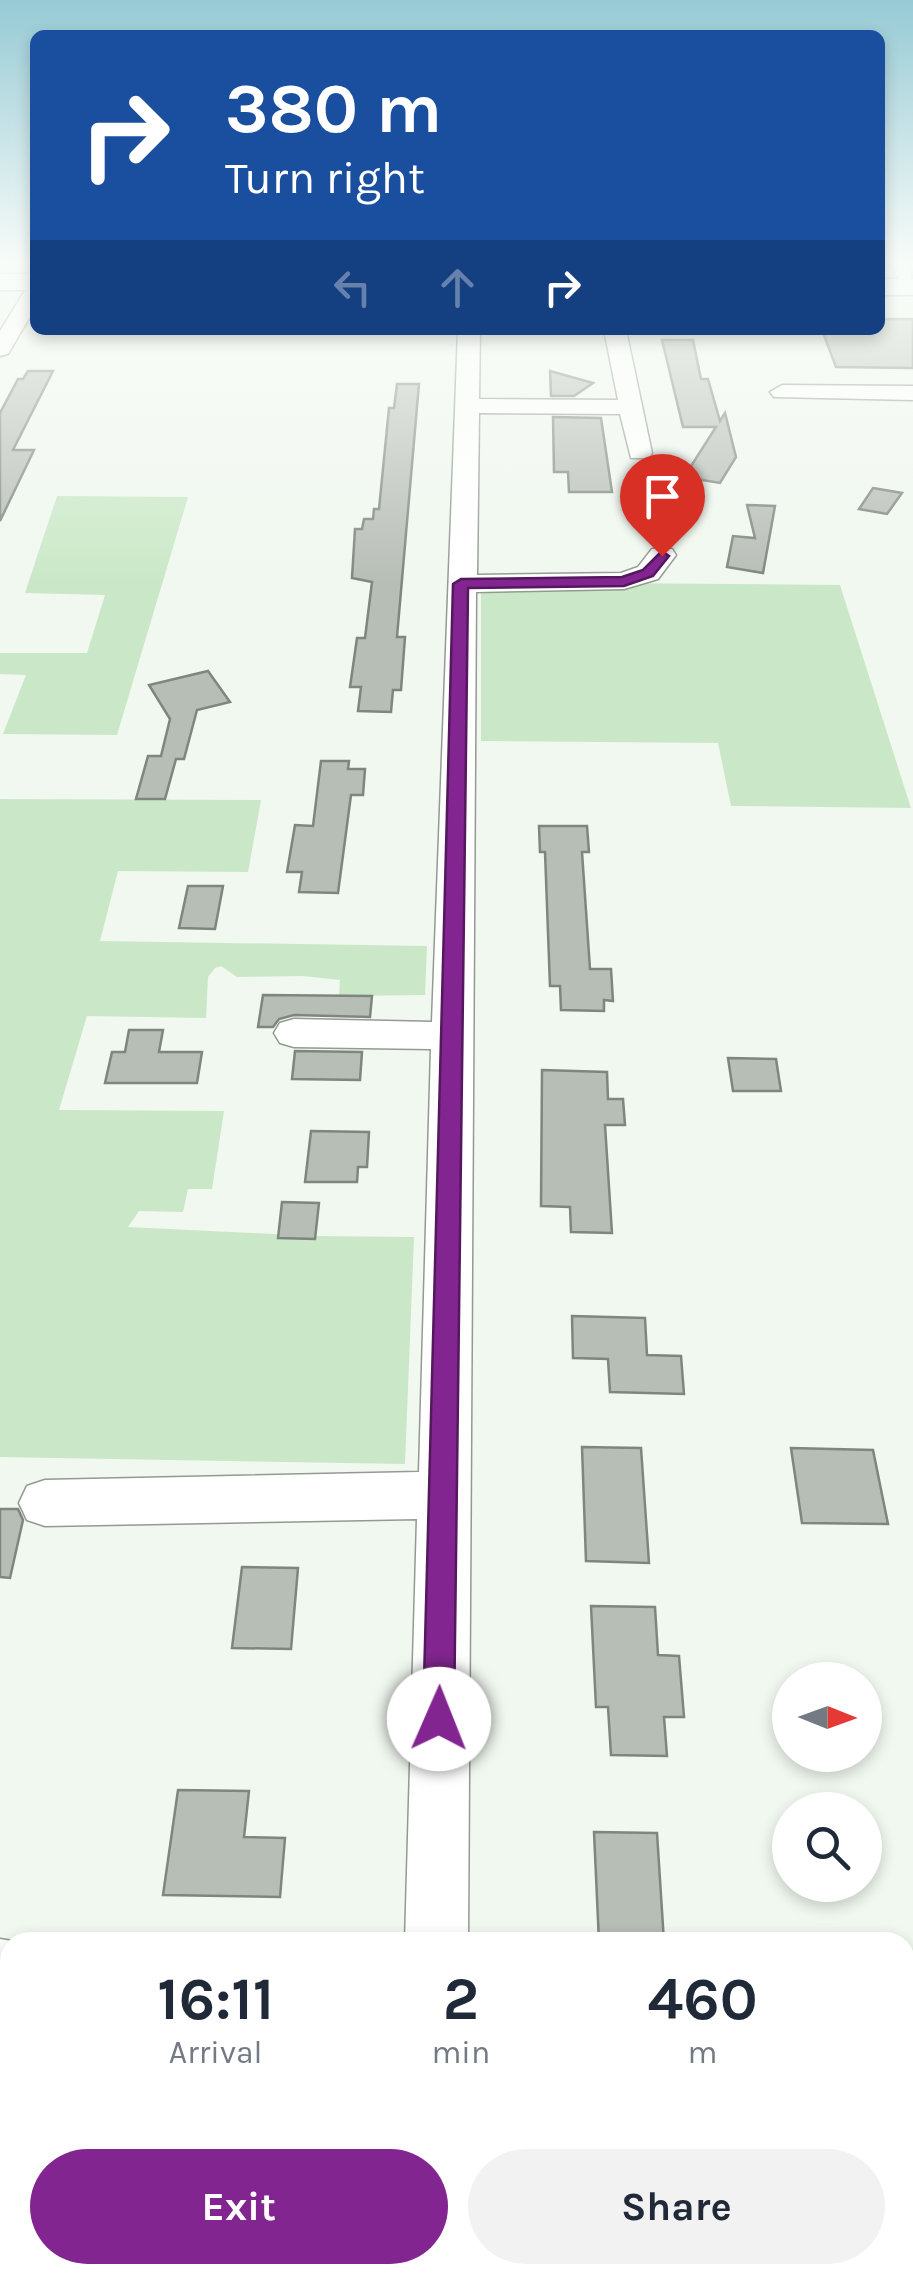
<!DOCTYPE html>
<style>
:root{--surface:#fff;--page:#f2f2f3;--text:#1f2937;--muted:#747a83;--accent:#832590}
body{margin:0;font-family:Karla,sans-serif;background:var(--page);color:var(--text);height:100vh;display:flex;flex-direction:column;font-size:38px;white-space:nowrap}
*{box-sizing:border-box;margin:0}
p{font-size:32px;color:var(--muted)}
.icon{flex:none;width:55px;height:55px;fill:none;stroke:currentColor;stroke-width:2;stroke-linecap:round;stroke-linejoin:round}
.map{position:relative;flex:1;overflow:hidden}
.sheet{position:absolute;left:0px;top:1932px;width:915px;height:352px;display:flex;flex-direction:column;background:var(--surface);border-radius:30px 30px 0 0;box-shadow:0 5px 15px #0003}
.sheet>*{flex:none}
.top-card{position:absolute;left:30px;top:30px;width:855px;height:305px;border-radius:15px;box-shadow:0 5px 15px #0003;background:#1a4fa0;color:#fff;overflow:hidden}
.needle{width:65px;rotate:91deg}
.tools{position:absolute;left:772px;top:1662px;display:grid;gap:20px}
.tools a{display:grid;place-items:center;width:110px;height:110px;border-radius:50%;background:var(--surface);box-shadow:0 5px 15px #0003;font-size:50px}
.pin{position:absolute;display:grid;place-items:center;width:85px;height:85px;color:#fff;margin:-102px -42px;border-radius:50% 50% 50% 0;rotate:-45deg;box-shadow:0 0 10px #0007}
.pin .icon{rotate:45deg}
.me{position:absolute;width:110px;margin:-55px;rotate:1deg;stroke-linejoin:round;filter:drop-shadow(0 0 8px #0008)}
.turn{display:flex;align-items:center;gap:35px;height:210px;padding:0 30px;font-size:45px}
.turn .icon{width:130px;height:130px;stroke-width:2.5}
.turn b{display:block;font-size:70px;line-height:85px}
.lanes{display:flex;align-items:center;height:95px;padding:0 30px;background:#0003;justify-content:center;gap:50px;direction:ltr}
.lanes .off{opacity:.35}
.eta{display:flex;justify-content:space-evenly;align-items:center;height:170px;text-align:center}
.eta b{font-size:60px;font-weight:700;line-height:70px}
.primary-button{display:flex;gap:20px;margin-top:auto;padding:20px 30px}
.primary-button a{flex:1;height:115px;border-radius:60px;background:var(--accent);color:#fff;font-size:40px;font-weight:700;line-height:115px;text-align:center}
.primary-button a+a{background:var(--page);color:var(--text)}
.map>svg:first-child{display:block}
.green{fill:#cae8c7}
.building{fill:#b7beb6;stroke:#7e867e;stroke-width:2.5}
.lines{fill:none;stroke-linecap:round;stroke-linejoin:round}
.minor-casing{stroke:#939a92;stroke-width:3}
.major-casing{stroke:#939a92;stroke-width:3}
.minor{fill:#fff;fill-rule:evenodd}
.major{fill:#fff;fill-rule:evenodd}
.route{fill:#832590;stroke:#55185e;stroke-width:2.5}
</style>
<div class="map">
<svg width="913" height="2283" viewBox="0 0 913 2283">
<rect width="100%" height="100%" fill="#f0f8ef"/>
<g class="green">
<path d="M57 496 188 497 117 735 3 734 26 675 0 674V653H87L105 595 25 593Z"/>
<path d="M481 582 840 585 911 808 731 806 718 743 481 741Z"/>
<path d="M0 799 261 800 248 872 118 871 100 941 427 946 425 995 339 996 340 980 303 976 237 977 221 966 215 968 208 977 206 1018 87 1016 59 1110 224 1111 212 1189H188L183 1212 139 1211 128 1227 314 1236 414 1237 405 1464 0 1457Z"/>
<path d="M905 2082 913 2132V2283H472V2275H905Z"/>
</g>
<g class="building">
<path d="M880 319H913V368L836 367 822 330H880Z"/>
<path d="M662 340H693L701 379H708L720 421 725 413 736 457 720 483 684 477 716 427H683Z"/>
<path d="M28 371H53L13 450H34L0 521V413L18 379H23Z"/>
<path d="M550 371 593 383 574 396H551Z"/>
<path d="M397 384H419L397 637H405L401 690H393L391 712 358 711 361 687H350L357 638H365L372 582 352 578 355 529H362L364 519H373L374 509H379L389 408H394Z"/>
<path d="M553 417 601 418 612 492H569L568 472H554Z"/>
<path d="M873 488 902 493 887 514 859 509Z"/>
<path d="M747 505 775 506 763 573 727 567 733 536 755 538Z"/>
<path d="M208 671 230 702 197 710 184 759H176L165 799H136L148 756H161L170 719 149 685Z"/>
<path d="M321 761H349L348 769H365L363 795H351L338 893 299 892 302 872H287L295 825 313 826Z"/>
<path d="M539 826H587L589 852H582L590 969H611L613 1001 604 1000V1011L561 1010 560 986H550L545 852H540Z"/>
<path d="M188 886H223L215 929 179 928Z"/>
<path d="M263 995 372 996 370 1017 294 1015 279 1019 273 1027H258Z"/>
<path d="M129 1030H163L159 1052H202L197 1083H105L112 1052H125Z"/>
<path d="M295 1051 362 1052 360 1080 292 1079Z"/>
<path d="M728 1058 776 1059 781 1091H733Z"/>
<path d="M542 1070 607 1072 608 1099H623L625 1125H605L612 1233 571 1232 570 1207 541 1206Z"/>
<path d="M311 1131 369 1132 367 1167H358L357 1182H305Z"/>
<path d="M282 1202 319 1203 315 1239 278 1238Z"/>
<path d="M572 1316 645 1318 647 1355 681 1356 684 1394 610 1392 608 1359 573 1358Z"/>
<path d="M582 1447 641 1448 649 1563 586 1561Z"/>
<path d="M791 1448 873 1450 888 1524 802 1523Z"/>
<path d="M0 1509H18L23 1520 10 1578 0 1577Z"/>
<path d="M242 1567 298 1568 291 1649 232 1648Z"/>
<path d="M591 1606 655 1607 658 1655 679 1656 684 1717H664L667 1756 611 1755 608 1707H596Z"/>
<path d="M178 1790 249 1791 244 1837 285 1838 280 1897 163 1895Z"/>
<path d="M594 1832 657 1833 664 1942H599Z"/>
</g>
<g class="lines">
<g class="minor-casing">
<g id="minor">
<path d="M890 263H910L913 293 905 291Z"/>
<path d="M35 284V308L8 354 0 356V331L28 286Z"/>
<path d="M458 330H480L479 399 618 400 604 330H626L652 453 649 458H631L620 414 479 413 477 575 621 573 638 567 652 549H672L676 555 658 579 624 589 476 592 468 1942H405L417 1519 45 1526 27 1520 19 1503 27 1486 45 1480 419 1472 431 1049 294 1047 280 1043 274 1033 280 1023 294 1019 432 1022Z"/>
<path d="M782 385 913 386V400L774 397 770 392Z"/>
<path d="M0 1939 18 1942H10V2003H0Z"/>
<rect x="395" y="2275" width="72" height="8"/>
</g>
</g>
<g class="major-casing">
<g id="major">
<rect x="0" y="274" width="35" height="16"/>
<rect x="880" y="279" width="33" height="16"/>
</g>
</g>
<use href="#minor" class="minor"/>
<use href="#major" class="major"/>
</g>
<linearGradient id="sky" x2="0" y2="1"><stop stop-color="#96cad5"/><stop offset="0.45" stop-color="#f8fcf8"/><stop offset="1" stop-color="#f8fcf8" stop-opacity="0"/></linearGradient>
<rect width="913" height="582" fill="url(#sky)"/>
<path class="route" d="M662 551 669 556 653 576 624 586 468 588 454 1719 450 1730 439 1734 428 1730 423 1719 453 584 461 579 622 577 643 570Z"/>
</svg>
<div class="tools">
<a><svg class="needle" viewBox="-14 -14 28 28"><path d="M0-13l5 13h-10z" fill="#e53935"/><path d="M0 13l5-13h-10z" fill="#747a83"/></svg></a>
<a><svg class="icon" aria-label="search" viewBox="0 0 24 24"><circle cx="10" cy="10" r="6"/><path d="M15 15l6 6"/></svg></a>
</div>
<div class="pin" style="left:662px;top:556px;background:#d93025"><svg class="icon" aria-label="arrive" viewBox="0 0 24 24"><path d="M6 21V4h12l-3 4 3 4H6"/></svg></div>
<svg class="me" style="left:439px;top:1719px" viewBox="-20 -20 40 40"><circle r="19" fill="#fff"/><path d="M0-13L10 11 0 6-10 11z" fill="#832590"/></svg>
<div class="top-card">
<div class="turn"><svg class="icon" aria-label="right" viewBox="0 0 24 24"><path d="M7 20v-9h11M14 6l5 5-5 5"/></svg><div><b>380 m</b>Turn right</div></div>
<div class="lanes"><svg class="icon off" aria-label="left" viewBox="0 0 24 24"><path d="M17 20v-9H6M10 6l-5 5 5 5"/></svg><svg class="icon off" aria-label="ahead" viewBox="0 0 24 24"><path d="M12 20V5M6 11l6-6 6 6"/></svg><svg class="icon" aria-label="right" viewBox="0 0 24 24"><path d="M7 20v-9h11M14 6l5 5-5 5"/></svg></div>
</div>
<section class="sheet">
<div class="eta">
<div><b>16:11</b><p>Arrival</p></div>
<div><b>2</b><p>min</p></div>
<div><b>460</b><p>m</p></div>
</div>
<div class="primary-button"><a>Exit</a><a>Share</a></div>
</section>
</div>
